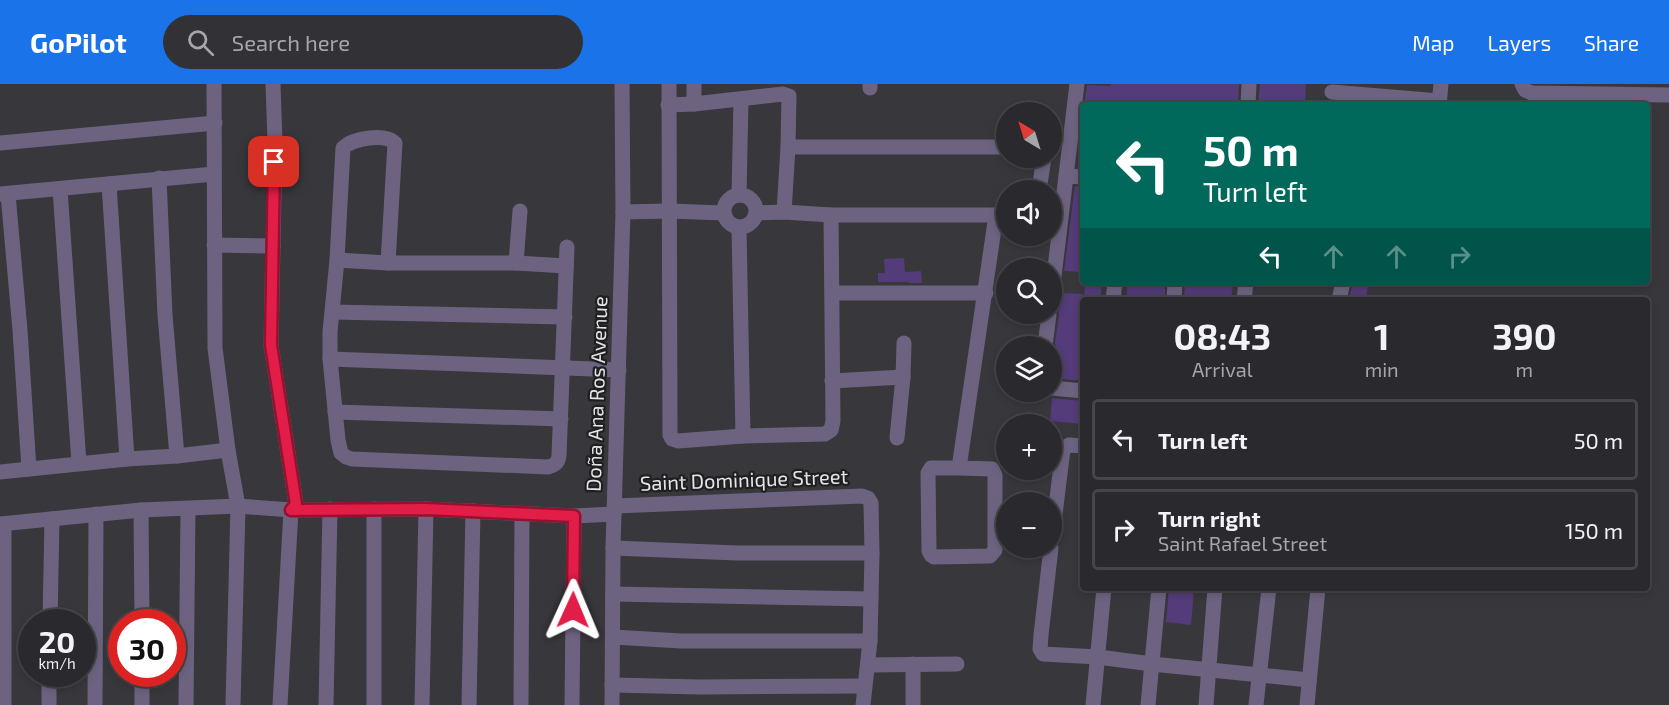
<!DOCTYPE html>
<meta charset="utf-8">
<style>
:root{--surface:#2a292d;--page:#323135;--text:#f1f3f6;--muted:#a5a6aa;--line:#464549;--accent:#1a73e8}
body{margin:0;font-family:"Exo 2",sans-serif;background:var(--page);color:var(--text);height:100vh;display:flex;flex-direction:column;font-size:22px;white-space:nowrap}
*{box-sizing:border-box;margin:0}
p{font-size:20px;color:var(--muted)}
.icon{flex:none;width:33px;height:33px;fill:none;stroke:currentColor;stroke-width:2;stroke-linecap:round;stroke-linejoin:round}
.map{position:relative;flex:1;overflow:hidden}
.side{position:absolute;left:1080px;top:213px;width:570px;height:294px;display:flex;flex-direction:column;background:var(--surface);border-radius:6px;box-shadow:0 3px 9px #0003,0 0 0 2px var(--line)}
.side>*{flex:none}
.hud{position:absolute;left:1080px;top:18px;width:570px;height:183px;border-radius:6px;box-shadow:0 3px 9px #0003,0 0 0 2px var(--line);background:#00695c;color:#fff;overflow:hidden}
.needle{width:39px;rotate:322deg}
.controls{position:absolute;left:996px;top:18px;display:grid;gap:12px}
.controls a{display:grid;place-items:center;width:66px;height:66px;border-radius:50%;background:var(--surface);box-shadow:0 3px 9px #0003,0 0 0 2px var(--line);font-size:30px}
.speed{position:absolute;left:18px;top:525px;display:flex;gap:12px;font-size:30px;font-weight:700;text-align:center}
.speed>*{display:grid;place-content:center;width:78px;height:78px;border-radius:50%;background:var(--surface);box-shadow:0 3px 9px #0003,0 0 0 2px var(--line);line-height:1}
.speed small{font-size:15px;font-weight:400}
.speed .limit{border:9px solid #d22;background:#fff;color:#111}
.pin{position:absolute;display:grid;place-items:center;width:51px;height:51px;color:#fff;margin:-26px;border-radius:12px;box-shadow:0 3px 9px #0006}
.me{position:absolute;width:66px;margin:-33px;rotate:1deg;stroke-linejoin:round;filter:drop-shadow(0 0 4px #0008)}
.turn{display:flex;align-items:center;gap:21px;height:126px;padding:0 24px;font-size:27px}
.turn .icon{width:78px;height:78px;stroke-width:2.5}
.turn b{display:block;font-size:42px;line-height:51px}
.lanes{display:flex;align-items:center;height:57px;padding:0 24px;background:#0003;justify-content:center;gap:30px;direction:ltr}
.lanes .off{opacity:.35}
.eta{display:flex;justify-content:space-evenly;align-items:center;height:102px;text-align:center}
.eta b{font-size:36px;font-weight:700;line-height:42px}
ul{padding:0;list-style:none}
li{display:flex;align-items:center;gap:18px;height:81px;margin:0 12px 9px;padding:0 12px;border:3px solid var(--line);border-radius:6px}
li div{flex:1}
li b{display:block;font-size:22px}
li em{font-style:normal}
header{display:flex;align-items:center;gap:36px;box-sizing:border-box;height:84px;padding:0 30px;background:var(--accent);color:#fff}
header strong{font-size:28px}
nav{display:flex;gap:33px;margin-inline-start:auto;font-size:21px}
.search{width:420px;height:54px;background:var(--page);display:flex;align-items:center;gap:15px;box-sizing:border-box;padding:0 21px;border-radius:33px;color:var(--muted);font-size:22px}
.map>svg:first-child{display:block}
.building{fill:#543b7a}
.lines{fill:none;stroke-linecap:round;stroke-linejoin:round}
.street{stroke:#6d6381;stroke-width:15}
.route-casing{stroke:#92132f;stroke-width:15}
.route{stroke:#e11d48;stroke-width:10}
.labels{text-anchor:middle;stroke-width:4.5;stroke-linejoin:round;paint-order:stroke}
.street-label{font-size:20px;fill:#e5e4e7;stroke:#1f1f21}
</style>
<header>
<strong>GoPilot</strong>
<div class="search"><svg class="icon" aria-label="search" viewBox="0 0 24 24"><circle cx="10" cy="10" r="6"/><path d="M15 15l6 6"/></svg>Search here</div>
<nav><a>Map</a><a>Layers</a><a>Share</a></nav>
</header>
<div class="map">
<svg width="1669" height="621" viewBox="0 0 1669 621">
<rect width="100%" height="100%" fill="#38373c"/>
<g class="building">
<path d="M1111 0H1239L1238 21H1084L1087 1 1111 2Z"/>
<path d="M1260 0H1306L1305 21H1258Z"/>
<path d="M1075 102 1083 103V188L1064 187Z"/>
<path d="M904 174 905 188 921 187 922 199H909V198H878V189H885L884 175Z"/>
<path d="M1085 198H1101V216H1084Z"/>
<path d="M1135 198H1165V211H1154L1153 216H1127V202L1134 203Z"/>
<path d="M1185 198H1233L1231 216H1184Z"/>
<path d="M1353 198H1368L1366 216H1349Z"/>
<path d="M1062 209 1083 210V297L1052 294V279L1056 280 1055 258 1059 231 1058 226H1059Z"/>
<path d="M1052 314 1083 317V340L1050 337Z"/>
<path d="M1169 504 1194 506 1191 541 1166 538Z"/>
</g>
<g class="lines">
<g class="street">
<path d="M214 0 215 264 228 366 238 422 233 621"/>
<path d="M273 0 275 58 271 261 296 420 291 426 280 621"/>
<path d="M669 0 670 351 672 355 678 357 743 352 825 350 831 346 833 337 831 131"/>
<path d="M694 0V20"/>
<path d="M1522 0 1525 6 1532 9 1669 11"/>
<path d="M870 4V0"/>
<path d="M1332 8 1439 17"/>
<path d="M668 21 694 20 783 10 789 12 788 63 784 128"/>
<path d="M1248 21 1249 0"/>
<path d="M1439 21 1441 0"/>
<path d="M0 59 215 39"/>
<path d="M788 63H1006"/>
<path d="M1066 92 1083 93"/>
<path d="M159 94 165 231 177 372"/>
<path d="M109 100 127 375"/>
<path d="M60 105 79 379"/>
<path d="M1039 106 1044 74"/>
<path d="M0 110 214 90"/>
<path d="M8 110 20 246 29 385"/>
<circle cx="740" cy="127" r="16"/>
<path d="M739 111 741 15"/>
<path d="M623 128 669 127 724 129"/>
<path d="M756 129 784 128 831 131H996"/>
<path d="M739 144 743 352"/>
<path d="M214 161 273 162"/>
<path d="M337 176 388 179H516L566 182"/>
<path d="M388 179 395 59C385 49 353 54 343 64L337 176 330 248V275L338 356 341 369 346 373 352 375 548 383C555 381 558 379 559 372L567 163"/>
<path d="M516 179 520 127"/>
<path d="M832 209H986"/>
<path d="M1052 209 1077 0"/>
<path d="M1113 216 1115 198"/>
<path d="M1174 216 1175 198"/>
<path d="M1244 216 1246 198"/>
<path d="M1339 216 1343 198"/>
<path d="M333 228 565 233"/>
<path d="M1045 262 1049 230"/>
<path d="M330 275 619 286"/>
<path d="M903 293 904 259"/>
<path d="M832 297 903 293 897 354"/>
<path d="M1052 304 1083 307"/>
<path d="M335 328 561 335"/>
<path d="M959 384H931L928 389 929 467 931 471 934 473 990 472 995 466V391L992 385 959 384 996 131H1006"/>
<path d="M0 388 127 375 177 372 228 366"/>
<path d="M615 422 862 412 868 414 871 419 872 469 870 557 863 621"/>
<path d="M141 426 142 538"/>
<path d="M0 440 141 426 238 422 291 426 426 425 574 432 614 430"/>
<path d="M4 440V621"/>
<path d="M1052 455 1063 365 1069 361 1083 362"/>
<path d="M613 464 737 469H872"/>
<path d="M1051 464 1041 551 1040 565 1043 570 1098 573 1152 580 1309 596"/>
<path d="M613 510 871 515"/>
<path d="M50 538 52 435"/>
<path d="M613 553 681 557H870"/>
<path d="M868 581 957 580"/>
<path d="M142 590V621"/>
<path d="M612 601 700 603 864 602"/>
<path d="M49 621V590"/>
<path d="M95 621 96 430"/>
<path d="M186 621 188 425"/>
<path d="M326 621 330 425"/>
<path d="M374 621V425"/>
<path d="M422 621 426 425"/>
<path d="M469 621 473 427"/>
<path d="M521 621 522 430"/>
<path d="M572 621 574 432"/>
<path d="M612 621 613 464 623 128 622 0"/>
<path d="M913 621V580"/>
<path d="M1093 621 1104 504"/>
<path d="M1148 621 1159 504"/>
<path d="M1206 621 1215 504"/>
<path d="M1256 621 1269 504"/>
<path d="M1307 621 1318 504"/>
</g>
</g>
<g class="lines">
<g class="route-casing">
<path id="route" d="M274 78 271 261 296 420 291 426 426 425 574 432 573 526"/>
</g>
<use href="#route" class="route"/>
</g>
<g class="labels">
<g class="street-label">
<text transform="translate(597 310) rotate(-88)" y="7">Doña Ana Ros Avenue</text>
<text transform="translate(744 396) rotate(-2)" y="7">Saint Dominique Street</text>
</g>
</g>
</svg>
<div class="controls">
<a><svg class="needle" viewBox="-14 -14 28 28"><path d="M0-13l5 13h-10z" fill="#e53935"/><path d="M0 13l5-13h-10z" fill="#a5a6aa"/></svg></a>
<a><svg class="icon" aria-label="sound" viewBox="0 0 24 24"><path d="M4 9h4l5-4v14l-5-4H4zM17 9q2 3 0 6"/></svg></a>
<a><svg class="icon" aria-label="search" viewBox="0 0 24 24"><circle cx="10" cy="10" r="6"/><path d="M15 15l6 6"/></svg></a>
<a><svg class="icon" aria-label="layers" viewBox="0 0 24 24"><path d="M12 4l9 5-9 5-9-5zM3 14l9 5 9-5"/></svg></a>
<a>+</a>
<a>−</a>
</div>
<div class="speed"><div>20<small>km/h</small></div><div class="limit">30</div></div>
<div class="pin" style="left:274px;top:78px;background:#d93025"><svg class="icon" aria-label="arrive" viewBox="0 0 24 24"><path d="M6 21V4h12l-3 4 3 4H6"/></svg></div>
<svg class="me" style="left:573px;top:526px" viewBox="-20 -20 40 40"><path d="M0-17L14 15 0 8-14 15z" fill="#e11d48" stroke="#fff" stroke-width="4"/></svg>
<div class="hud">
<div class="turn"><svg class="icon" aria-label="left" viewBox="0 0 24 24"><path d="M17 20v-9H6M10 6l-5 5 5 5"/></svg><div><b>50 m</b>Turn left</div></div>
<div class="lanes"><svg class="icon" aria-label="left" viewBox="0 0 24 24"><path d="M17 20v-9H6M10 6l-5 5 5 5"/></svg><svg class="icon off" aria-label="ahead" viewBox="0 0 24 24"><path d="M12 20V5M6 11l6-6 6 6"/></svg><svg class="icon off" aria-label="ahead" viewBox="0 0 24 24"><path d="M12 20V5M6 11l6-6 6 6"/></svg><svg class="icon off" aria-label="right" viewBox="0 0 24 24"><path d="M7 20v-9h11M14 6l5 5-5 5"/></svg></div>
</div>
<section class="side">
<div class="eta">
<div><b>08:43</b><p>Arrival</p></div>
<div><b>1</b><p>min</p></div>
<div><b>390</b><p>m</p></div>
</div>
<ul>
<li><svg class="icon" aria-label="left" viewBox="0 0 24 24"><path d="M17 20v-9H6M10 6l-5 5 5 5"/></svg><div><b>Turn left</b></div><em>50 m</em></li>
<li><svg class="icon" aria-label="right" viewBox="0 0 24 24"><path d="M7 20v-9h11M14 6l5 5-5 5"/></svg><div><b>Turn right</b><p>Saint Rafael Street</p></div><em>150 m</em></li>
</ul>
</section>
</div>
